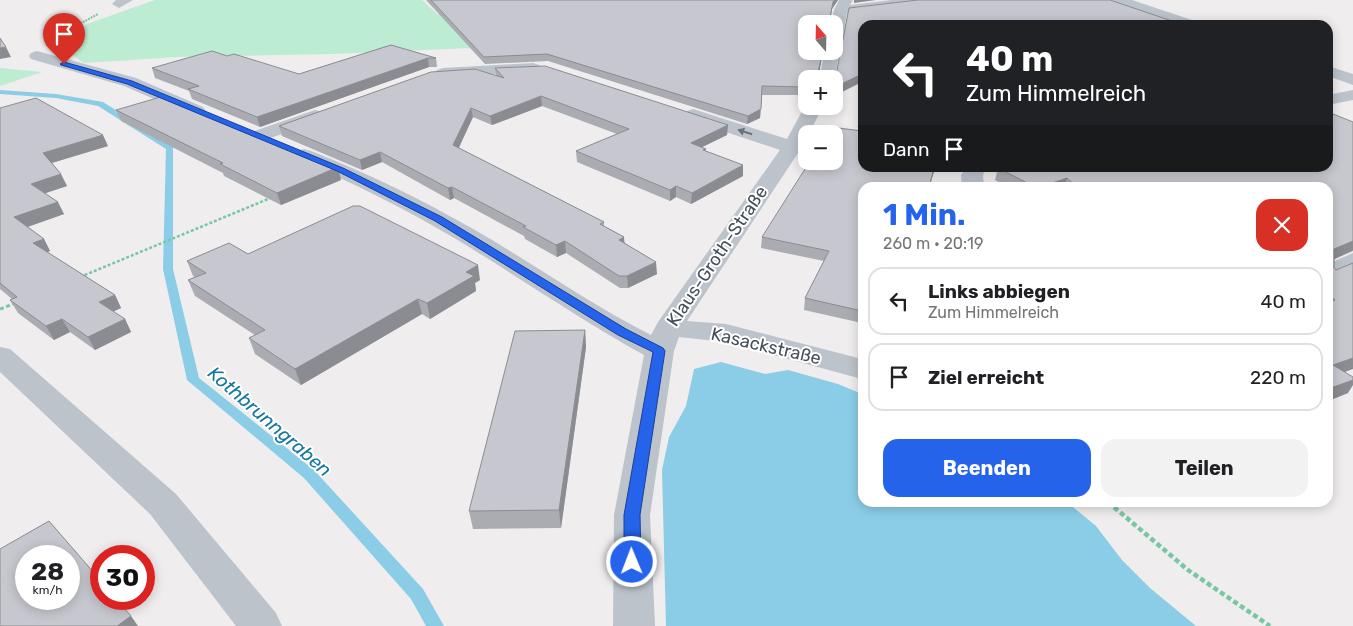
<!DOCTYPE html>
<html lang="de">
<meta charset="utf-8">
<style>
:root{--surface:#fff;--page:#f2f2f2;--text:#202124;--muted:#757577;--line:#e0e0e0;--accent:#2563eb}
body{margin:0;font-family:Rubik,sans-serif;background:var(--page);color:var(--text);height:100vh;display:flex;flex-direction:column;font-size:19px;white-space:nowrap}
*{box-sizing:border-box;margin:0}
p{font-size:16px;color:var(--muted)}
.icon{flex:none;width:28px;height:28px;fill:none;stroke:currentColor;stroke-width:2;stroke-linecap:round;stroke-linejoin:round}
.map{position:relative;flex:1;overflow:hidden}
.drawer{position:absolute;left:858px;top:182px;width:475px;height:325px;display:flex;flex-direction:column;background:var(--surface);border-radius:15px;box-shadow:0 2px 12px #0003}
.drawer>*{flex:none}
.banner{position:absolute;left:858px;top:20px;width:475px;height:152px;border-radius:15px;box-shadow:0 2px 12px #0003;background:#202124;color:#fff;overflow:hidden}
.needle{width:32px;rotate:340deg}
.controls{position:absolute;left:798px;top:15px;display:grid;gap:10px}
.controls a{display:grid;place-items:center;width:45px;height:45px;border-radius:10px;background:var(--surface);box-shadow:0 2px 12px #0003;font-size:25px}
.speed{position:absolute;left:15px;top:545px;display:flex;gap:10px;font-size:25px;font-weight:700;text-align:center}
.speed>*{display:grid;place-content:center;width:65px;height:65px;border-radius:50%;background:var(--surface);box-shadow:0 2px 12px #0003;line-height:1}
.speed small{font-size:12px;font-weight:400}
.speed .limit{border:8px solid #d22;background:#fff;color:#111}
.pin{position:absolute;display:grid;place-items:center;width:42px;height:42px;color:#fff;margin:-51px -21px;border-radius:50% 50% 50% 0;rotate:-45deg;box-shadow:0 0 5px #0007}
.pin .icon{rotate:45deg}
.me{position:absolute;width:55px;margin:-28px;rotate:359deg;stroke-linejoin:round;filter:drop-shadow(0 0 4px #0008)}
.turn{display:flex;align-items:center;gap:18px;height:105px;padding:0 25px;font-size:22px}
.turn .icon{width:65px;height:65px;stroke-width:2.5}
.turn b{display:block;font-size:35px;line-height:42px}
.then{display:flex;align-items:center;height:48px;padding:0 25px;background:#0003;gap:10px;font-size:19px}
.round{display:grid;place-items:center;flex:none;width:52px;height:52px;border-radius:15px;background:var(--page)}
.overview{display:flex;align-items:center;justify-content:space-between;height:85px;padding:0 25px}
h1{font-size:30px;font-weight:700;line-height:38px;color:var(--accent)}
.action{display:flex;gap:10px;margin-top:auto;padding:10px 25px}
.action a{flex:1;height:58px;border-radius:15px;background:var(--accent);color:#fff;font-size:20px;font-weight:700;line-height:58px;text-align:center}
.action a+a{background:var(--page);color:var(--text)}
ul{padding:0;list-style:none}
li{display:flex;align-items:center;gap:15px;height:68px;margin:0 10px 8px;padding:0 15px;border:2px solid var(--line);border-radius:15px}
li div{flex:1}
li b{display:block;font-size:19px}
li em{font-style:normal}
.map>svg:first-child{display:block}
.green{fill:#bcecd2}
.water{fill:#8bcde7}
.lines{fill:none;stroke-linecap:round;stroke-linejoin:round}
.stream{fill:#8bcde7;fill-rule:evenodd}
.path-far3{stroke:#76c8a5;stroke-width:2;stroke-dasharray:2 1;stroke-linecap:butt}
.path-far2{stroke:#76c8a5;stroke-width:2.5;stroke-dasharray:3 2;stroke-linecap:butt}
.path-far1{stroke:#76c8a5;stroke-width:3;stroke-dasharray:4 2.5;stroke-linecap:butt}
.path{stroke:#76c8a5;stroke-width:4.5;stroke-dasharray:5 3;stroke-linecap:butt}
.minor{fill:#bcc3cb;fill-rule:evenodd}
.wall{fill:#abacb2}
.shaded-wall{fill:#8b8c91}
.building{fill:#c7c8cf;stroke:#8b8c91;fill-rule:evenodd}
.oneway{fill:#69727b}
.route{fill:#2563eb;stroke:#184099}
.labels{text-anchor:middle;stroke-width:4;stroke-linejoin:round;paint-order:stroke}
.street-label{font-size:18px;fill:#464f59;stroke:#fff}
.water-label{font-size:19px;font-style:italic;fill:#13789f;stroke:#fff}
</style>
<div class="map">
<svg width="1353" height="626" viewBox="0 0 1353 626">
<rect width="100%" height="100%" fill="#efeded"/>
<g class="green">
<path d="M155 0H422L437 14 571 0 609 42 333 54 178 57 84 63 64 49 87 24Z"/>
<path d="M0 68 42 72 0 86Z"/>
</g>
<path class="water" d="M721 362 765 374 788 370 838 384 862 394V502L1068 503 1096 526 1122 560 1150 588 1196 626H666L662 470 669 437 686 406 694 369Z"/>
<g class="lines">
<path class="stream" d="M0 90 56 94 103 102 173 146V269L199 378 314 470 423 589 444 626H426L411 599 304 478 187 380 163 269 166 149 98 106 56 98 0 94Z"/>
<path class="path-far3" d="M59 35 98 14"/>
<path class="path-far2" d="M80 277 273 197"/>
<path class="path-far1" d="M0 309 16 303"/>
<path class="path" d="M1108 502 1188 570 1270 626"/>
<g class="minor">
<path d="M116 0H133L119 8 112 4Z"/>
<path d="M839 0H853L850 5 891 0H931L924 4 847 13 834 81V79H819L825 51H834V24H831L834 10Z"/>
<path d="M1112 0H1132L1198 22 1200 25H1179L1114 3Z"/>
<path d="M37 51 136 78 203 107 206 111 203 115 197 116 191 115 124 86 31 59 29 56 31 53Z"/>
<path d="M533 63 539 65 541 68 539 71 443 78 437 76 435 73 437 70 443 68Z"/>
<path d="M1328 66 1353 74V85L1328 76Z"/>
<path d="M1353 90V100L1328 105V95Z"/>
<path d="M806 104V106H823L809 134H806L802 147 687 321 726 324 862 359V379L725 342 679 337 674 351 650 515 655 626H613L614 515 644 355C579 319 519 277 456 239 405 209 352 182 297 159L294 155 297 151 304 149 311 151C368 173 422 200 475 230 534 264 590 304 651 335L658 322 780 150 687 119 684 115 687 111 693 109 787 139Z"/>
<path d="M315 110 322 112 324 116 322 120 259 142 252 140 249 136 252 132Z"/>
<path d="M966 168H986L983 175 984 188H962L961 175Z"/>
<path d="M1353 253V271L1328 281V264Z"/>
<path d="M0 347 10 349 176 494 276 613 282 626H236L150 514 0 372Z"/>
</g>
</g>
<g class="wall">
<path d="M426 0H838L832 9 831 17 806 51H823L819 72 836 75 849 8 1175 22 1174 25H862L834 96V79H806V95H762L760 118 747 124 548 61 485 64Z"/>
<path d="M391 45 436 58 437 67H429L260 127 192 99 189 91 155 78 152 68 227 56 299 74Z"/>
<path d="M495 68 728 125 727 135 702 147 706 149V151L743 176 691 204 676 197 670 201 577 162 576 151 617 134 542 106 492 125 473 117 459 148 604 222V226L624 237V242L657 274 628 288H620L566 253 557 257 525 239 524 236 454 198 450 200 382 162 362 170 282 136 279 126 496 76Z"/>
<path d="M0 108 108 146 52 163 67 186 45 193 64 214 28 227 44 239 50 251 47 252 115 295 121 308 113 312 125 319 131 332 95 350 70 332 54 340 18 313 10 300 12 299 0 289Z"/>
<path d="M116 110 341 180 281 205 224 176 223 173 121 121Z"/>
<path d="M1353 122V251L1334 259V268L1348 393 1328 401V188H1010L995 180 998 168Z"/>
<path d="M862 168H935L929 188H862V323L804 310 805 298 824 261 761 248 762 237Z"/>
<path d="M248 254 480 280 475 283 476 291 430 319 422 314 301 385 255 354 249 338 255 335 195 296 188 280 195 277 193 276 187 261Z"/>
<path d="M585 330 586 347 561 528 473 529 469 511Z"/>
</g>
<g class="shaded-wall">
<path d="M835 0H838L832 9 829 24 833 2Z"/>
<path d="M854 0H876L854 3Z"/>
<path d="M1175 22 1174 25H1156Z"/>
<path d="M6 47 11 57 0 59V48Z"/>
<path d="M823 51 818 79V72Z"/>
<path d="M428 58 429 67 260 127 257 117Z"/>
<path d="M862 74V82L834 96 835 87Z"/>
<path d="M762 86 760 118 747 124 748 116Z"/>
<path d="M541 96 542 106 492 125 490 116Z"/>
<path d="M471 108 473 117 455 155 453 145Z"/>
<path d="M728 125 727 135 690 153 691 143Z"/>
<path d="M103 135 108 146 48 164 43 153Z"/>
<path d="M380 152 382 162 362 170 360 160Z"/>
<path d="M743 165V176L691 204 692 193Z"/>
<path d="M338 167 341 180 281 205 277 193Z"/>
<path d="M934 168H935L929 188Z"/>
<path d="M61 174 67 186 37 196 31 184Z"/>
<path d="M1067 178 1064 188H1037Z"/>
<path d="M676 186V197L670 201V190Z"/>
<path d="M452 187 454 198 450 200 448 188Z"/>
<path d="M58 202 64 214 21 229 14 217Z"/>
<path d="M624 237 625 249 619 240Z"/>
<path d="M44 239 50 251 39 255 33 243Z"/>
<path d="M565 241 566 253 557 257 556 245Z"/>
<path d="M1353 241V250L1352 251 1328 262 1334 249Z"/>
<path d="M656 262 657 274 628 288 627 276Z"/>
<path d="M478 265 480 280 475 283 476 291 430 319 427 303 466 272Z"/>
<path d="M115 295 121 308 105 315 99 302Z"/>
<path d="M418 299 422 314 301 385 295 369Z"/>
<path d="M62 319 70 332 54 340 46 326Z"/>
<path d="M125 319 131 332 95 350 88 337Z"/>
<path d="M585 330 586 347 561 528 559 510Z"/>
<path d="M1353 358V369L1328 378 1333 365Z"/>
<path d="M1353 380V385L1348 393 1328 401V389Z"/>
<path d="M131 616 138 626H117Z"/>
</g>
<g class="building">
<path d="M431 0H835L833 2 830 17 833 19V24H806V51H823L818 72 836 75 849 8 918 0H1110L1175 22 1156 25H862V74L835 87H834V79H806V87L762 86 761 109 748 116 547 54 484 57Z"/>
<path d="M0 38 6 47 0 48Z"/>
<path d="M391 45 436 58H428L257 117 188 89 199 86 152 68 212 51 227 56 234 54 299 74Z"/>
<path d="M545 66 728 125 691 143 706 149 703 150 743 165 692 193 676 186 670 190 576 151 629 129 541 96 490 116 471 108 453 145 604 222 600 224 624 237 619 240 656 262 627 276H619L565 241 556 245 523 227 526 226 452 187 448 188 380 152 360 160 279 126 431 72 475 69 504 78 495 68Z"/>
<path d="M164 96 338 167 277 193 220 164 223 163 116 110Z"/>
<path d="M36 98 103 135 43 153 61 174 31 184 58 202 14 217 44 239 33 243 115 295 99 302 125 319 88 337 62 319 46 326 10 300 17 297 0 283V108Z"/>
<path d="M1328 112 1353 122V241L1334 249V268L1336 270 1353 263V358L1333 365 1353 377V380L1328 389V302L1335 300 1328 294V188H1078L1067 178 1037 188 998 168H1328Z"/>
<path d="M831 127 862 131V168H934L929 187 913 184 912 188H862V311L805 298 829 251 762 237 810 161H834V134H827Z"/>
<path d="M353 206H360L478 265 466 272 474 276 427 303 418 299 295 369 249 338 265 330 188 280 206 273 187 261 229 243 248 254Z"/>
<path d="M585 330 559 510 469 511 515 331Z"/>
<path d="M49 521 101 581V599H116L131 616 117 626H0V549ZM26 556H69V599H26Z"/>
</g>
<defs><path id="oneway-solid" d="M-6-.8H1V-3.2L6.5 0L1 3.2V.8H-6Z" transform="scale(1.25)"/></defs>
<use class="oneway" href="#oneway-solid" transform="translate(745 132) rotate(-162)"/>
<path class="route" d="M64 62 132 81 343 168 442 217 626 329 663 348 665 351 640 515 641 562 638 567 632 569 627 567 624 562V515L653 352 618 335 435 221 337 171 127 84 61 65 60 64Z"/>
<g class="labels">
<g class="street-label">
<text transform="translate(717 256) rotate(-56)" y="6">Klaus-Groth-Straße</text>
<text transform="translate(766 346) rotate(13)" y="6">Kasackstraße</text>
</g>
<g class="water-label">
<text transform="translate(270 421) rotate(41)" y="7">Kothbrunngraben</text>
</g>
</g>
</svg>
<div class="controls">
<a><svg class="needle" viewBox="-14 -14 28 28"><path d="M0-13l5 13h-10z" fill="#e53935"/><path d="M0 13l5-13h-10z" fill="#757577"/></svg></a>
<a>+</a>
<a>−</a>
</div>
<div class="speed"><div>28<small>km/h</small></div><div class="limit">30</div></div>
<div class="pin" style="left:64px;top:64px;background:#d93025"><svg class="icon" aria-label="arrive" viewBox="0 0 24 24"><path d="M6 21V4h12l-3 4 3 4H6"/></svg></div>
<svg class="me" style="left:632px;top:562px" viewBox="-20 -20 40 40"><circle r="17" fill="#2563eb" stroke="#fff" stroke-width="3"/><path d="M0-11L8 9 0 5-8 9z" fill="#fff"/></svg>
<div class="banner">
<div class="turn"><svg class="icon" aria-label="left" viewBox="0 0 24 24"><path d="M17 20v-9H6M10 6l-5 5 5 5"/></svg><div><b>40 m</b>Zum Himmelreich</div></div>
<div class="then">Dann<svg class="icon" aria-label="arrive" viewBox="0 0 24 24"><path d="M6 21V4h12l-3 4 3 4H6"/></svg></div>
</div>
<section class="drawer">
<div class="overview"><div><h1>1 Min.</h1><p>260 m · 20:19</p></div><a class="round" style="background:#d93025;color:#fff"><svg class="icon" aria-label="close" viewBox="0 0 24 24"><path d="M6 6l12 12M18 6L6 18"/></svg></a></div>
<ul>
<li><svg class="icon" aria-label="left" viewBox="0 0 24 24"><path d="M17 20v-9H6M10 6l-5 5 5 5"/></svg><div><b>Links abbiegen</b><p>Zum Himmelreich</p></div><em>40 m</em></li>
<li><svg class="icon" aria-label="arrive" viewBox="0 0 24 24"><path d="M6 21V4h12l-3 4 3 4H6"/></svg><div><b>Ziel erreicht</b></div><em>220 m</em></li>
</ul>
<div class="action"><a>Beenden</a><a>Teilen</a></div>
</section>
</div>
